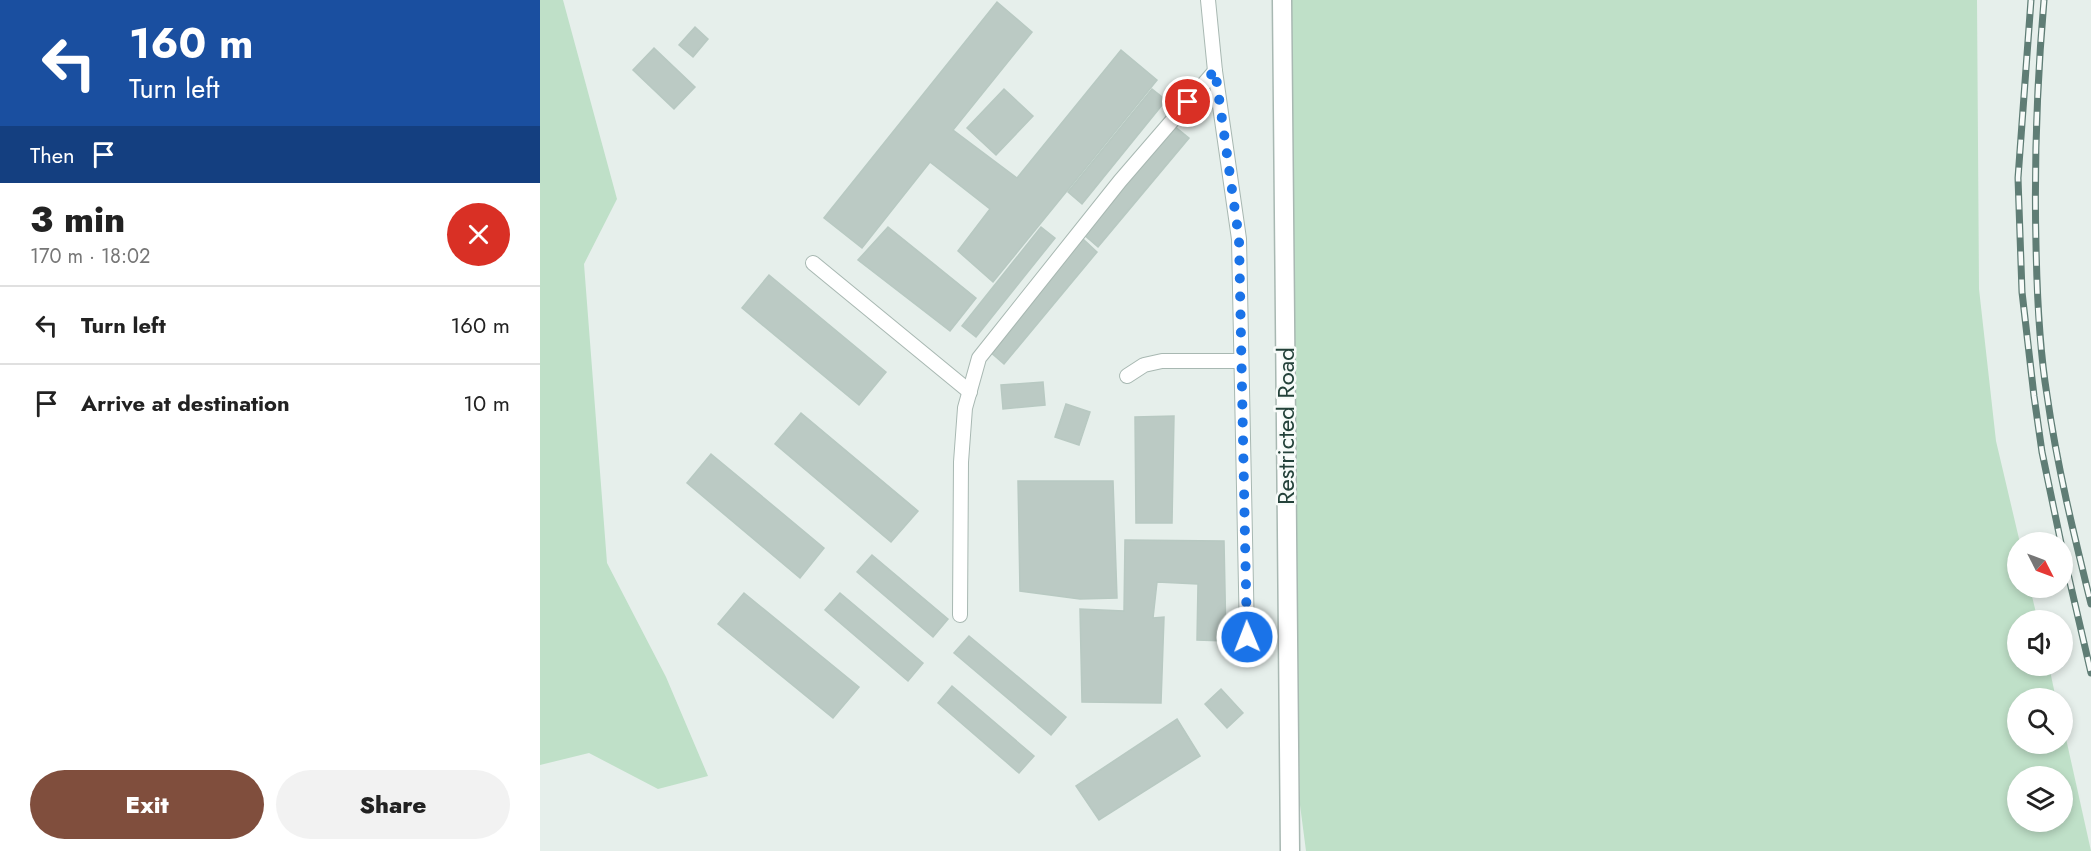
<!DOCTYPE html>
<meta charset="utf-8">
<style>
:root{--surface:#fff;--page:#f2f2f2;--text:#222;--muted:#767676;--line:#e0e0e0;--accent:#804e3d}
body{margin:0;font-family:Jost,sans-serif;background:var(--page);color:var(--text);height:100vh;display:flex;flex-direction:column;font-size:22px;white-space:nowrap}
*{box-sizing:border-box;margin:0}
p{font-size:20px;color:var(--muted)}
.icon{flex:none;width:33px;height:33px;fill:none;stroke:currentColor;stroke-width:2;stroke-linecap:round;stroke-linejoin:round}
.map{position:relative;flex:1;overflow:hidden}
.sheet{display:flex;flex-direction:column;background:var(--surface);width:540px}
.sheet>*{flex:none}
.guide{background:#1a4fa0;color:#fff;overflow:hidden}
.needle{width:39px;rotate:132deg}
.controls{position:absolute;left:1467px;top:532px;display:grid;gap:12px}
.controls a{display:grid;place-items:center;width:66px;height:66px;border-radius:50%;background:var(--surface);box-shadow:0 3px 9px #0003;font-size:30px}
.pin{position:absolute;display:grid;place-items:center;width:51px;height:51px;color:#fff;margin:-26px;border:3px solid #fff;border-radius:50%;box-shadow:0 2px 6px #0007}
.me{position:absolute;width:66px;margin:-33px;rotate:359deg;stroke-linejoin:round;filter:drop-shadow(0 0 4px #0008)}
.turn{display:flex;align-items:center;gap:21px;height:126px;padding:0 30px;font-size:27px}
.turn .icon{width:78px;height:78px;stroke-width:2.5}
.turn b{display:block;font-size:42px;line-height:51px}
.then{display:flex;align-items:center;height:57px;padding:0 30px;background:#0003;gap:12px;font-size:22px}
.round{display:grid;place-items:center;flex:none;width:63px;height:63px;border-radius:32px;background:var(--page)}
.headline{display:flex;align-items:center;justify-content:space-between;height:102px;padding:0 30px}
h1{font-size:36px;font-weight:800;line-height:45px}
.cta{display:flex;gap:12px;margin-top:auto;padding:12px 30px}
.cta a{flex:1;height:69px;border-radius:36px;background:var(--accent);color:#fff;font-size:24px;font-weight:800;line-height:69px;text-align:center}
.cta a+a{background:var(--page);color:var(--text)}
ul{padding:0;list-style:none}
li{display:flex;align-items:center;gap:18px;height:78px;padding:0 30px;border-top:2px solid var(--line)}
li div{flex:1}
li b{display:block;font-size:22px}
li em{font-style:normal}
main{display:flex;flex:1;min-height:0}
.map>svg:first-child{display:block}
.green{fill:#bfe0c8;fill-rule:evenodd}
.building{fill:#bbcac4;stroke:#b8c9c2;stroke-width:1.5}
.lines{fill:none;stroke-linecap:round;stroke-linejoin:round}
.service-casing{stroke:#a8b8b2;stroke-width:16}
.minor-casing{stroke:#a8b8b2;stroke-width:21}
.service{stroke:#fff;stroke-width:14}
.minor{stroke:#fff;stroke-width:18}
.rail-casing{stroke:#5f7d75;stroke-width:7}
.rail{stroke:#f7fbf9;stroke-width:4.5;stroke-dasharray:14;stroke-linecap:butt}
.route{stroke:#1a73e8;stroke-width:10;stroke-dasharray:0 18}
.labels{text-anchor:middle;stroke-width:5;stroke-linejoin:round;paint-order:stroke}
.street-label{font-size:24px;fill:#24423a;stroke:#f7fbf9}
</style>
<main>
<section class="sheet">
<div class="guide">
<div class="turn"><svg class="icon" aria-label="left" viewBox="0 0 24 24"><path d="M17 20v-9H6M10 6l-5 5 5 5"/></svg><div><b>160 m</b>Turn left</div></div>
<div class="then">Then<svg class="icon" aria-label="arrive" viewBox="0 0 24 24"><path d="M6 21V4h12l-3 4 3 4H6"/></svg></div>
</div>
<div class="headline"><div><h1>3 min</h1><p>170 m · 18:02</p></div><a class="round" style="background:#d93025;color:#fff"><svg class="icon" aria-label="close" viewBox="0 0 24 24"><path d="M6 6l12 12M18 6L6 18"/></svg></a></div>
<ul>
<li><svg class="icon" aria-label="left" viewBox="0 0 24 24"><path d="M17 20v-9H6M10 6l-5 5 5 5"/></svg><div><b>Turn left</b></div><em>160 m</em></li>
<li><svg class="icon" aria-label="arrive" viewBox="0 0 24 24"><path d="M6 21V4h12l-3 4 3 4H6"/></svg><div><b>Arrive at destination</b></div><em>10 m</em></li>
</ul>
<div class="cta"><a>Exit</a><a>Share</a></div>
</section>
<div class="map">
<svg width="1551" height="851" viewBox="0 0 1551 851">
<rect width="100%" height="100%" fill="#e6efeb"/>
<g class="green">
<path d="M0 0H23L77 199 44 264 67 563 126 677 168 776 118 789 49 753 0 765Z"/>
<path d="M747 0H1437L1439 289 1456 441 1480 543H1478V588H1490L1498 621H1478V666H1509L1516 699H1478V744H1522L1523 725 1551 851H766L760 805ZM1478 777H1522V822H1478Z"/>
</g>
<g class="building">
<path d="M457 2 492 32 413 130 477 178 581 50 617 80 453 282 418 251 450 209 390 162 322 248 284 218Z"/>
<path d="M155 27 168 39 153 57 139 45Z"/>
<path d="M114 48 155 87 134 109 93 70Z"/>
<path d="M464 89 493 116 456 155 427 128Z"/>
<path d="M612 89 626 100 542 204 528 192Z"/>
<path d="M633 125 649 138 558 247 543 234Z"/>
<path d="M348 227 436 298 410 331 318 260Z"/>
<path d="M501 227 515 238 436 337 422 326Z"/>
<path d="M543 239 557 252 464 364 449 351Z"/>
<path d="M229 275 346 372 319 405 202 308Z"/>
<path d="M503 382 505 405 463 409 461 385Z"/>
<path d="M526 404 550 412 539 445 515 437Z"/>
<path d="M261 413 378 511 351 542 235 444Z"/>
<path d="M634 416 632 523H596L595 417Z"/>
<path d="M171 454 284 548 260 578 147 483Z"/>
<path d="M478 481H573L577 598 540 599 480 591Z"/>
<path d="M585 540 684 541 686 641 657 640 658 584 617 582 613 618 624 617 621 703 542 702 540 609 584 611Z"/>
<path d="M332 555 408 619 393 637 317 572Z"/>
<path d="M204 593 319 687 293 718 178 624Z"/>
<path d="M300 593 383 663 368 681 285 610Z"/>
<path d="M429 636 526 717 511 735 414 653Z"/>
<path d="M412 686 494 756 479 773 398 703Z"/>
<path d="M681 689 703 713 687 728 665 704Z"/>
<path d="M637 719 660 756 559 820 536 786Z"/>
</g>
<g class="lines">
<g class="service-casing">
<g id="service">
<path d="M668 0 675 71 699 239 707 637"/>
<path d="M273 263 430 392"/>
<path d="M587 376 604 365 622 361H701"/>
<path d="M420 615 421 462 425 408 439 358 580 181 675 71"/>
</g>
</g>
<g class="minor-casing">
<path id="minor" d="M742 0 750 851"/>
</g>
<use href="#service" class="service"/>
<use href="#minor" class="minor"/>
<g class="rail-casing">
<g id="rail">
<path d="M1491 0 1478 178 1482 292 1494 396 1502 452 1521 543"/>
<path d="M1504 0C1497 82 1494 163 1496 245 1497 296 1499 346 1507 395 1517 466 1534 535 1551 604"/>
<path d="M1522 548 1551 673"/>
</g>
</g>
<use href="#rail" class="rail"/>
</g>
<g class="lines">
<path class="route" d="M648 102 675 70 699 239 707 637"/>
</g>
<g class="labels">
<g class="street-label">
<text transform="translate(746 426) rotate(-90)" y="8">Restricted Road</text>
</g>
</g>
</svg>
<div class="controls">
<a><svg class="needle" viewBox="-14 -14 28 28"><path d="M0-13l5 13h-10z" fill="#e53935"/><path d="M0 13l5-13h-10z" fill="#767676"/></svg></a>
<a><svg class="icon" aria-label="sound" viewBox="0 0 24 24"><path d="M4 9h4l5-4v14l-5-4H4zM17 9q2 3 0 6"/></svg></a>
<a><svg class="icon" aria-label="search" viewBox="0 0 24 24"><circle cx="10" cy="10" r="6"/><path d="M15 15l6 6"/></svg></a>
<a><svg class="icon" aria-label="layers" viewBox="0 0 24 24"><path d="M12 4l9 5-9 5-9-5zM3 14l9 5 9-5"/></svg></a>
</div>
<div class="pin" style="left:648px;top:102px;background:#d93025"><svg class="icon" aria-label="arrive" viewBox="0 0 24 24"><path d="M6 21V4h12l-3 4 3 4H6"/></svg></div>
<svg class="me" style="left:707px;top:637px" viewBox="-20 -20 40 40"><circle r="17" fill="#1a73e8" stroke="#fff" stroke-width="3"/><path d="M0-11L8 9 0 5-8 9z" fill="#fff"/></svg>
</div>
</main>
